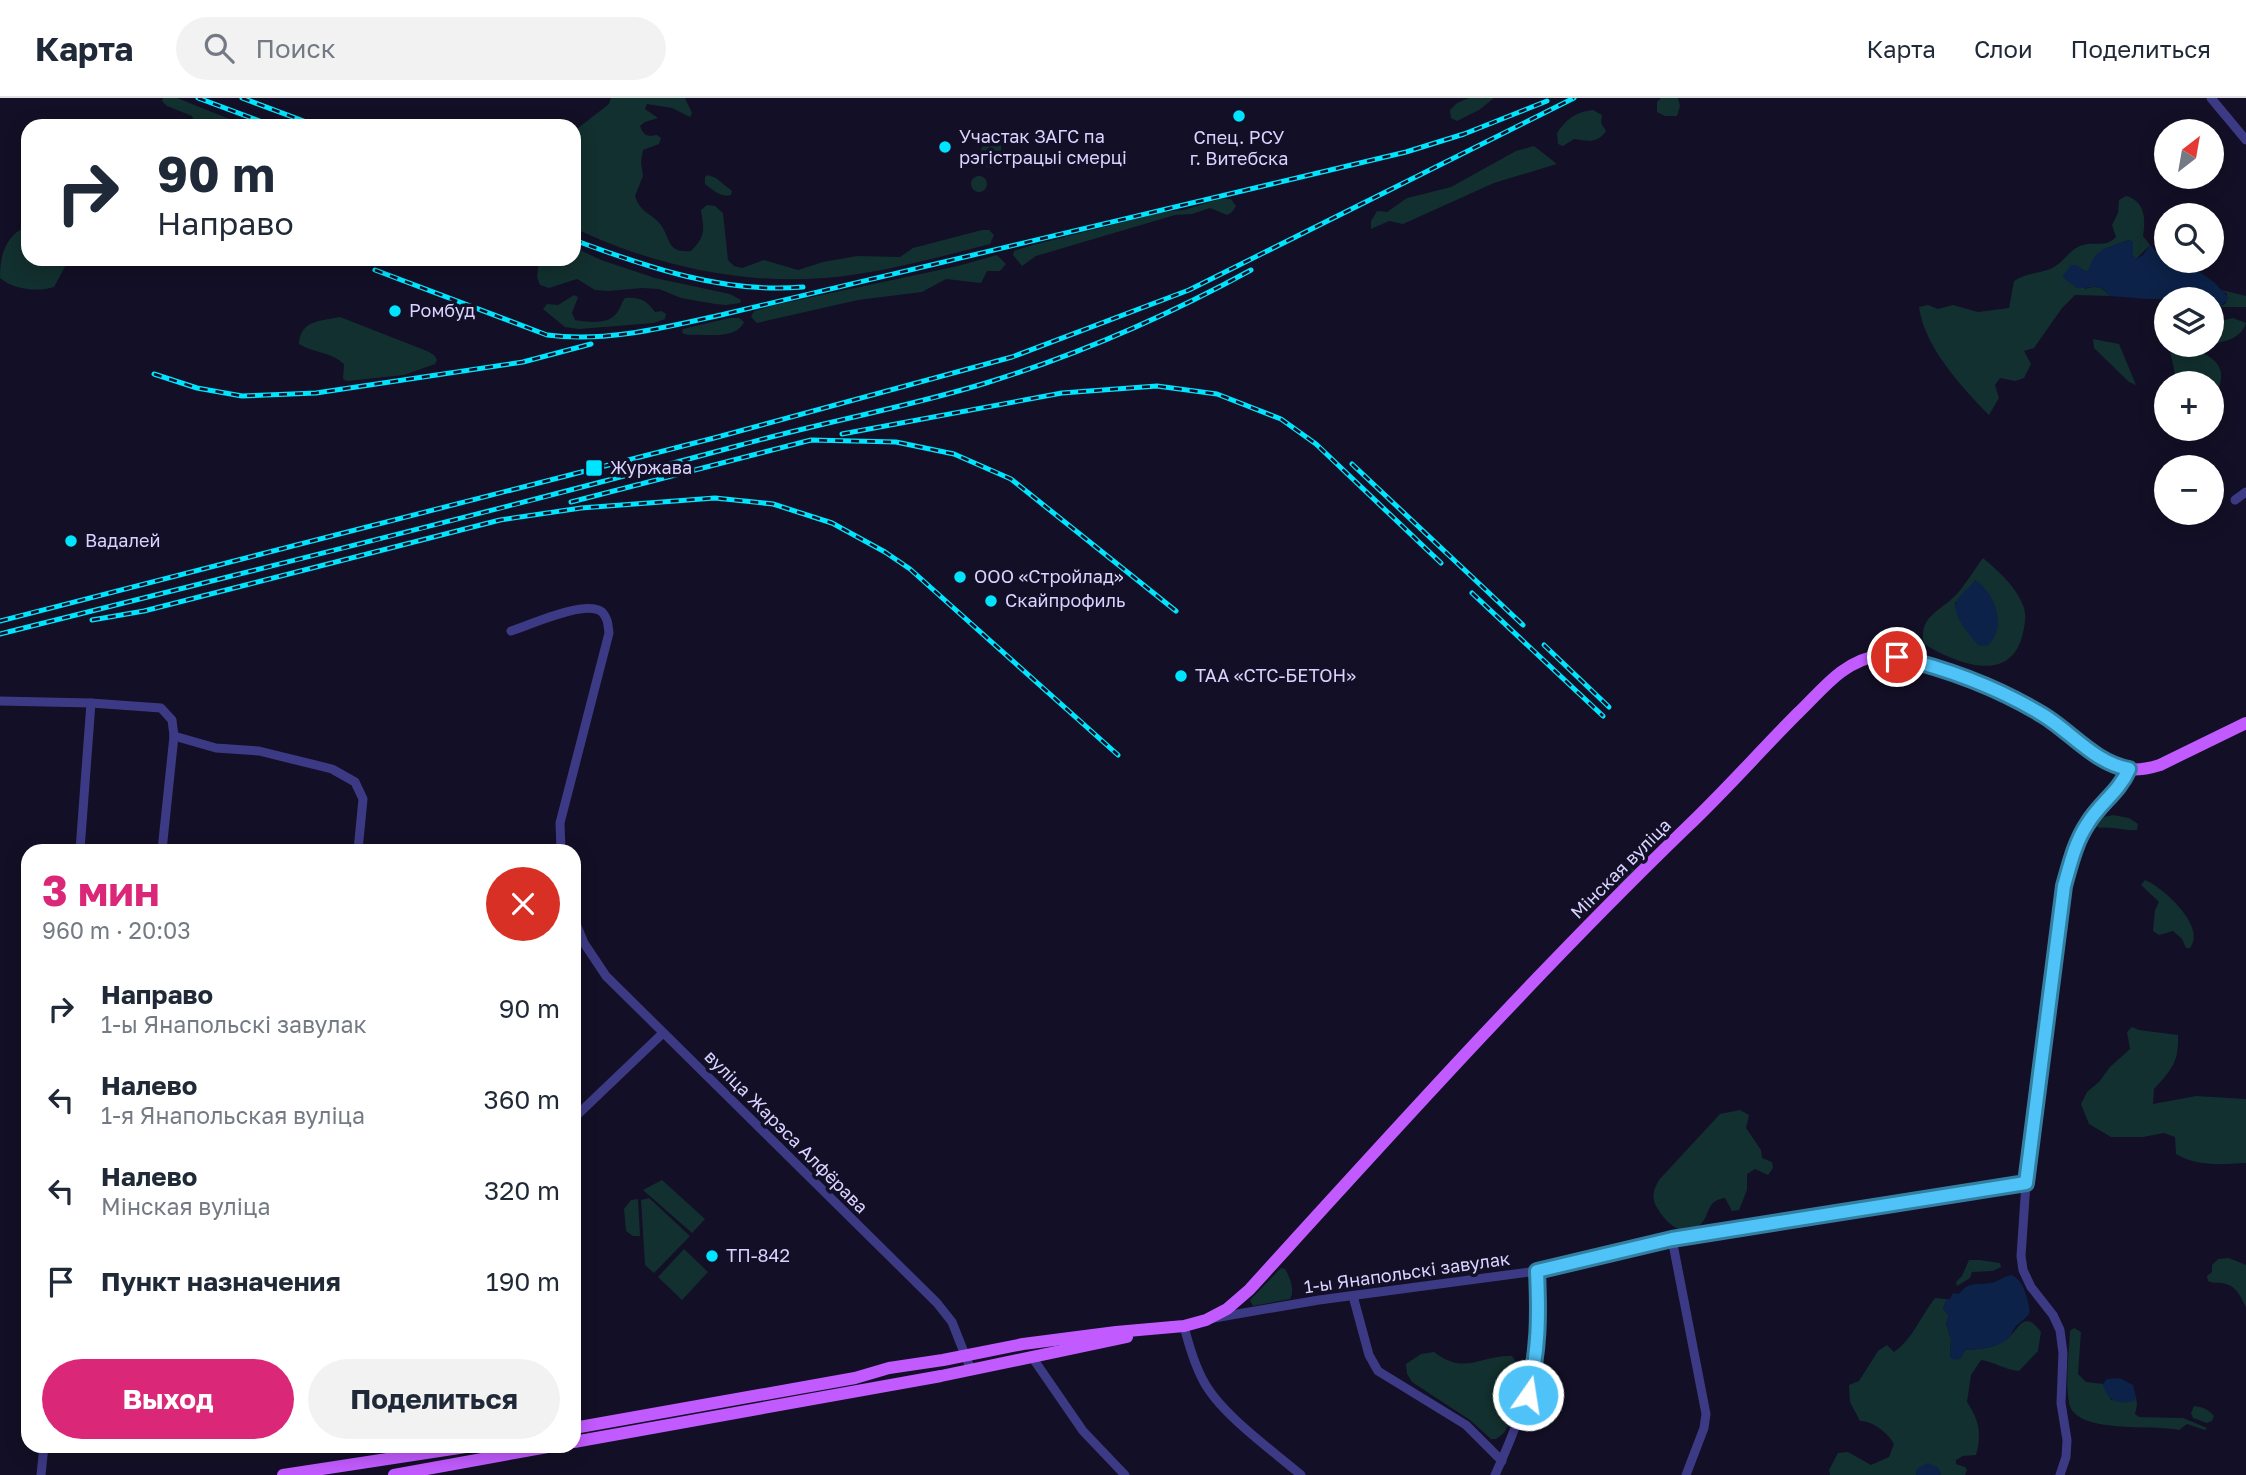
<!DOCTYPE html>
<html lang="ru">
<meta charset="utf-8">
<style>
:root{--surface:#fff;--page:#f2f2f3;--text:#1f2937;--muted:#747a83;--line:#e0e1e3;--accent:#db2777}
body{margin:0;font-family:"Golos Text",sans-serif;background:var(--page);color:var(--text);height:100vh;display:flex;flex-direction:column;font-size:26px;white-space:nowrap}
*{box-sizing:border-box;margin:0}
p{font-size:23px;color:var(--muted)}
.icon{flex:none;width:38px;height:38px;fill:none;stroke:currentColor;stroke-width:2;stroke-linecap:round;stroke-linejoin:round}
.map{position:relative;flex:1;overflow:hidden}
.sheet{position:absolute;left:21px;top:746px;width:560px;height:609px;display:flex;flex-direction:column;background:var(--surface);border-radius:21px;box-shadow:0 4px 18px #0003}
.sheet>*{flex:none}
.banner{position:absolute;left:21px;top:21px;width:560px;height:147px;border-radius:21px;box-shadow:0 4px 18px #0003;background:#fff;color:var(--text);overflow:hidden}
.needle{width:46px;rotate:31deg}
.tools{position:absolute;left:2154px;top:21px;display:grid;gap:14px}
.tools a{display:grid;place-items:center;width:70px;height:70px;border-radius:50%;background:var(--surface);box-shadow:0 4px 18px #0003;font-size:35px}
.pin{position:absolute;display:grid;place-items:center;width:60px;height:60px;color:#fff;margin:-30px;border:4px solid #fff;border-radius:50%;box-shadow:0 2px 7px #0007}
.me{position:absolute;width:77px;margin:-38px;rotate:13deg;stroke-linejoin:round;filter:drop-shadow(0 0 5px #0008)}
.turn{display:flex;align-items:center;gap:24px;height:147px;padding:0 21px;font-size:32px}
.turn .icon{width:91px;height:91px;stroke-width:2.5}
.turn b{display:block;font-size:49px;line-height:60px}
.round{display:grid;place-items:center;flex:none;width:74px;height:74px;border-radius:37px;background:var(--page)}
.headline{display:flex;align-items:center;justify-content:space-between;height:119px;padding:0 21px}
h1{font-size:42px;font-weight:700;line-height:52px;color:var(--accent)}
.button{display:flex;gap:14px;margin-top:auto;padding:14px 21px}
.button a{flex:1;height:80px;border-radius:42px;background:var(--accent);color:#fff;font-size:28px;font-weight:700;line-height:80px;text-align:center}
.button a+a{background:var(--page);color:var(--text)}
ul{padding:0;list-style:none}
li{display:flex;align-items:center;gap:21px;height:91px;padding:0 21px}
li div{flex:1}
li b{display:block;font-size:26px}
li em{font-style:normal}
header{display:flex;align-items:center;gap:42px;box-sizing:border-box;height:98px;padding:0 35px;background:var(--surface);border-bottom:2px solid var(--line)}
header strong{font-size:33px}
nav{display:flex;gap:38px;margin-inline-start:auto;font-size:24px}
.search{width:490px;height:63px;background:var(--page);display:flex;align-items:center;gap:18px;box-sizing:border-box;padding:0 24px;border-radius:38px;color:var(--muted);font-size:26px}
.map>svg:first-child{display:block}
.green{fill:#12302f;fill-rule:evenodd}
.water{fill:#0c2248}
.lines{fill:none;stroke-linecap:round;stroke-linejoin:round}
.minor{stroke:#3d3a85;stroke-width:9}
.major{stroke:#c25bff;stroke-width:12}
.rail-casing{stroke:#00e5ff;stroke-width:5}
.rail{stroke:#130f26;stroke-width:2.5;stroke-dasharray:8;stroke-linecap:butt}
.route-casing{stroke:#337fa1;stroke-width:18}
.route{stroke:#4fc3f7;stroke-width:12}
.poi-dot{fill:#00e5ff;stroke:#130f26;stroke-width:2.5}
.labels{text-anchor:middle;stroke-width:7;stroke-linejoin:round;paint-order:stroke}
.poi-label{font-size:18px;fill:#d9d4ff;stroke:#130f26;text-anchor:start}
.street-label{font-size:18px;fill:#d9d4ff;stroke:#130f26}
</style>
<header>
<strong>Карта</strong>
<div class="search"><svg class="icon" aria-label="search" viewBox="0 0 24 24"><circle cx="10" cy="10" r="6"/><path d="M15 15l6 6"/></svg>Поиск</div>
<nav><a>Карта</a><a>Слои</a><a>Поделиться</a></nav>
</header>
<div class="map">
<svg width="2246" height="1377" viewBox="0 0 2246 1377">
<rect width="100%" height="100%" fill="#130f26"/>
<g class="green">
<path d="M163 0H177L247 28H192L194 24 192 18 167 8 162 3Z"/>
<path d="M611 0H685L692 15 690 19 672 10 647 6 645 11 658 20 645 24 640 28C644 38 647 39 657 37L661 40 659 46 643 52 641 64 643 78 635 98C641 116 652 115 661 127 671 142 667 155 691 153 706 138 704 132 701 112L707 107 715 108 723 115 728 162 734 168 742 170 764 162 798 172 823 164 857 158 900 159 913 150 982 132H989L994 137 990 146C931 161 868 179 807 181 728 184 645 164 574 130V36L578 30 609 6Z"/>
<path d="M1469 0H1494L1479 12 1457 23 1451 20 1450 12 1457 5Z"/>
<path d="M1661 0H1678L1680 8 1677 18H1665L1657 14V4Z"/>
<path d="M1593 12 1602 17 1601 25 1606 33C1597 46 1588 43 1574 41L1563 48 1558 46 1557 35C1567 21 1575 14 1593 12Z"/>
<path d="M987 37 995 38 1001 43V59L996 68 990 70 983 68 978 59Z"/>
<path d="M1534 48 1557 66 1494 85 1403 126 1389 123 1371 131V123L1377 113 1387 114 1407 100 1451 89 1516 53Z"/>
<path d="M708 77 716 80 732 93 731 97C721 100 713 92 705 86V79Z"/>
<circle cx="979" cy="86" r="8"/>
<path d="M2126 98C2145 103 2146 121 2143 138L2150 147 2136 161 2133 158V144L2129 142 2104 151 2087 174 2081 172 2085 191C2097 187 2102 189 2110 198L2075 197 2062 210 2034 250 2024 253 2031 266 2024 280 2015 283 2000 280 1995 287 1999 300 1989 317C1962 290 1924 248 1919 209L1928 207 1938 211 1953 207 1978 214 2009 210 2014 183C2026 175 2037 176 2050 171 2063 166 2068 153 2080 148 2093 142 2105 151 2116 139L2112 127 2118 115 2119 102Z"/>
<path d="M1220 101H1231L1236 108 1232 114 1227 117 1210 110 1192 116 1175 117 1036 158 1022 168 1013 157 1014 153 1033 147 1163 114 1184 112Z"/>
<path d="M24 130H28V161H69L54 189C38 194 14 192 0 180 0 160 4 139 24 130Z"/>
<path d="M574 149 601 162 655 180 730 196 741 202 740 205 726 207 715 206 681 200 659 191 642 190 609 193 595 192 577 181 549 190 540 187 537 179 539 161H574Z"/>
<path d="M997 157 1006 166 1000 173H987L981 185 946 181 922 194 858 202 757 225 751 219 754 213 775 207 958 168Z"/>
<path d="M2221 192 2246 198V209H2220L2226 205 2227 196Z"/>
<path d="M574 197 578 199 572 215 575 222C587 224 607 227 616 216 620 212 621 205 625 200 640 199 646 202 655 214L662 213 666 216 665 221 654 225 579 231 565 229 543 211 547 206 558 207Z"/>
<path d="M340 219 427 253 434 257 437 262 435 266 404 277 347 283 343 281 344 266C331 254 314 255 299 246 300 222 321 223 340 219Z"/>
<path d="M729 220H739L744 224C735 243 705 235 688 237L682 235 683 231Z"/>
<path d="M2233 220 2246 225C2242 239 2226 244 2212 246L2213 225Z"/>
<path d="M2093 241 2119 246 2136 287 2129 284 2094 250Z"/>
<path d="M2174 247H2211L2205 256C2228 269 2223 284 2212 304V285H2177L2170 253Z"/>
<path d="M1983 460C1999 474 2017 489 2024 510 2027 521 2024 531 2021 542 2006 587 1952 563 1924 546 1918 519 1939 514 1956 497 1966 486 1974 472 1983 460ZM1976 482 1979 547C1967 534 1957 522 1955 505Z"/>
<path d="M2113 717 2129 720 2138 726 2137 732C2124 733 2112 728 2099 730L2095 726 2103 719Z"/>
<path d="M1648 749 1650 755 1619 788 1612 789V784Z"/>
<path d="M2145 782C2164 790 2207 829 2190 850H2186L2182 841 2173 833 2159 837 2153 833 2155 812 2159 804 2141 787Z"/>
<path d="M2132 929 2139 932 2178 937C2179 964 2172 971 2154 991L2153 1006 2196 998 2246 1001V1065C2222 1066 2197 1069 2176 1056L2175 1039 2164 1035 2143 1039H2111L2089 1026 2081 1006 2087 994 2099 984 2110 969 2130 951 2127 934Z"/>
<path d="M1740 1012 1749 1017 1746 1030 1761 1052 1762 1060 1772 1064 1773 1070 1768 1077 1755 1071 1747 1076V1092L1739 1112 1732 1113 1725 1100C1705 1103 1711 1117 1700 1127 1683 1142 1665 1124 1656 1108 1651 1098 1654 1091 1659 1082L1720 1016Z"/>
<path d="M662 1082 705 1121 692 1135 643 1092Z"/>
<path d="M649 1100 690 1138 654 1175 645 1167 641 1102Z"/>
<path d="M638 1101 640 1138H633L626 1133 624 1111 631 1102Z"/>
<path d="M684 1151 708 1174 682 1202 658 1179Z"/>
<path d="M2229 1160 2246 1167V1209C2241 1200 2237 1189 2226 1186 2220 1184 2215 1186 2208 1183L2207 1178 2212 1174V1167L2218 1161Z"/>
<path d="M1969 1162H1980L2000 1165 2001 1169 1993 1173 1972 1174 1970 1180 1957 1188 1956 1184 1962 1178Z"/>
<path d="M1281 1170 1285 1171C1290 1179 1295 1193 1290 1201L1253 1208 1250 1202Z"/>
<path d="M1935 1200 1947 1201 1943 1210 1949 1218 1946 1225 1951 1241 1950 1259 1960 1261 1965 1252C1979 1251 1997 1250 2008 1240 2020 1230 2024 1211 2041 1234L2038 1253 2019 1273C2005 1272 1995 1264 1981 1262L1971 1277 1967 1304C1979 1322 1982 1335 1976 1357L1963 1358 1956 1362V1366L1965 1369 1967 1372 1965 1377H1940L1941 1375 1917 1371 1916 1377H1830L1829 1372 1838 1355 1848 1354 1871 1367 1889 1359 1894 1346C1888 1335 1873 1323 1860 1323L1850 1304 1849 1287 1859 1283 1878 1253 1887 1247 1894 1254C1912 1242 1921 1218 1935 1200Z"/>
<path d="M2074 1230 2081 1234 2078 1276 2086 1284 2103 1286 2111 1302 2133 1303 2136 1299 2137 1307 2135 1316 2139 1319 2183 1320 2207 1330 2205 1332 2187 1326 2179 1332C2155 1326 2075 1337 2069 1305 2065 1282 2069 1256 2070 1233Z"/>
<path d="M1434 1254C1465 1278 1479 1257 1512 1258 1525 1274 1506 1285 1505 1301 1503 1320 1518 1327 1496 1341H1491L1470 1322 1412 1284 1407 1276 1406 1266 1421 1256Z"/>
<path d="M2194 1308C2203 1309 2208 1311 2214 1318L2212 1323 2207 1325 2193 1320 2191 1315Z"/>
</g>
<g class="water">
<path d="M2129 142 2133 144V157L2136 161 2143 157 2150 147 2162 160 2172 166 2190 167 2215 185 2229 200 2220 209 2212 207V201H2146L2110 198C2097 183 2094 191 2077 190L2062 179 2071 167H2076L2087 174C2092 168 2090 164 2095 158 2102 149 2119 147 2129 142Z"/>
<path d="M1976 482C1996 497 2008 530 1987 548L1978 547C1969 536 1946 512 1960 498 1965 492 1971 488 1976 482Z"/>
<path d="M2012 1177C2021 1182 2024 1190 2027 1200 2032 1218 2030 1216 2017 1227 2013 1230 2012 1237 2008 1241 1996 1250 1979 1251 1965 1252L1960 1261 1954 1262 1950 1259 1951 1241 1946 1224 1949 1218 1943 1210 1947 1201H1950L1953 1195 1959 1196C1969 1183 1977 1187 1990 1185 1998 1184 2004 1178 2012 1177Z"/>
<path d="M2119 1280 2133 1287 2136 1299 2133 1303C2117 1307 2107 1303 2103 1286L2107 1281Z"/>
<path d="M1928 1365 1939 1370 1940 1377H1916L1917 1371Z"/>
</g>
<g class="lines">
<g class="minor">
<path d="M2211 0 2246 42"/>
<path d="M2235 402 2246 394"/>
<path d="M511 533C530 527 586 501 602 514 608 520 608 527 609 535L560 725 561 752"/>
<path d="M0 603 91 605 161 610 172 622 174 638 162 752"/>
<path d="M174 638 216 650 259 653 332 671 355 684 363 701 358 752"/>
<path d="M80 752 91 605"/>
<path d="M574 821 584 845 606 878 937 1205 952 1224 971 1272"/>
<path d="M574 1020 663 935"/>
<path d="M1672 1141 1706 1316 1704 1330 1686 1377"/>
<path d="M1353 1198 1369 1257 1378 1273 1466 1327 1502 1363"/>
<path d="M1214 1220 1319 1202 1537 1173 1672 1141 2026 1085"/>
<path d="M1184 1228C1189 1248 1194 1266 1204 1284 1222 1317 1272 1352 1301 1377"/>
<path d="M1032 1259 1083 1333 1125 1377"/>
<path d="M41 1377 44 1348"/>
<path d="M1495 1377C1517 1329 1536 1280 1539 1227 1541 1209 1538 1191 1537 1173"/>
<path d="M2060 1377 2066 1359 2067 1342 2061 1305 2063 1255 2060 1232 2053 1217 2031 1189 2023 1172 2021 1158 2026 1085 2064 788C2070 767 2075 744 2088 725 2100 704 2119 694 2129 672"/>
</g>
<g class="major">
<path d="M574 1330 855 1280 889 1270 943 1262 1023 1246 1116 1234 1184 1228 1206 1222 1227 1211 1249 1192C1392 1035 1534 877 1687 729 1725 693 1760 653 1797 616 1812 602 1825 586 1841 574 1852 566 1865 559 1880 558 1930 555 2022 603 2064 631 2080 642 2094 660 2112 668 2128 674 2144 672 2160 667L2246 625"/>
<path d="M574 1344 941 1278 1127 1239"/>
<path d="M283 1377 472 1348"/>
<path d="M394 1377 553 1348"/>
</g>
<g class="rail-casing">
<g id="rail">
<path d="M198 0 273 28"/>
<path d="M242 0 317 28"/>
<path d="M574 142C647 169 724 196 803 189"/>
<path d="M375 172 547 237C606 245 667 229 725 216L1406 54 1464 36 1547 3"/>
<path d="M154 276 197 290 242 298 316 295 523 264 591 246"/>
<path d="M842 336 1062 295 1157 288 1217 296 1281 321 1316 346 1441 465"/>
<path d="M1352 366 1523 527"/>
<path d="M571 404 811 342 896 344 954 356 1011 381 1176 513"/>
<path d="M1472 495 1603 618"/>
<path d="M92 522 144 513 500 422 581 410 715 400 773 406 832 425 885 454 910 471 1118 657"/>
<path d="M0 523 714 340 1012 259 1189 192 1574 0"/>
<path d="M0 536C246 474 493 414 737 348 819 325 904 310 986 285 1077 257 1167 218 1251 172"/>
<path d="M1544 547 1609 609"/>
</g>
</g>
<use href="#rail" class="rail"/>
</g>
<g class="lines">
<g class="route-casing">
<path id="route" d="M1528 1297C1539 1252 1539 1218 1537 1173L1672 1141 2026 1085 2064 788C2070 767 2075 744 2088 725 2100 705 2119 694 2129 671 2095 665 2071 634 2043 617 1997 589 1948 571 1897 559"/>
</g>
<use href="#route" class="route"/>
</g>
<g class="poi-dot">
<circle cx="1239" cy="18" r="7"/>
<circle cx="945" cy="49" r="7"/>
<circle cx="395" cy="213" r="7"/>
<rect x="585" y="361" width="18" height="18" rx="3.5"/>
<circle cx="71" cy="443" r="7"/>
<circle cx="960" cy="479" r="7"/>
<circle cx="991" cy="503" r="7"/>
<circle cx="1181" cy="578" r="7"/>
<circle cx="712" cy="1158" r="7"/>
</g>
<g class="labels">
<g class="poi-label">
<text x="959" y="45">Участак ЗАГС па<tspan x="959" dy="21">рэгістрацыі смерці</tspan></text>
<text x="1239" y="46" text-anchor="middle">Спец. РСУ<tspan x="1239" dy="21">г. Витебска</tspan></text>
<text x="409" y="219">Ромбуд</text>
<text x="610" y="376">Журжава</text>
<text x="85" y="449">Вадалей</text>
<text x="974" y="485">ООО «Стройлад»</text>
<text x="1005" y="509">Скайпрофиль</text>
<text x="1195" y="584">ТАА «СТС-БЕТОН»</text>
<text x="726" y="1164">ТП-842</text>
</g>
<g class="street-label">
<text transform="translate(1621 771) rotate(-45)" y="6">Мінская вуліца</text>
<text transform="translate(786 1034) rotate(45)" y="6">вуліца Жарэса Алфёрава</text>
<text transform="translate(1407 1175) rotate(-8)" y="6">1-ы Янапольскі завулак</text>
</g>
</g>
</svg>
<div class="tools">
<a><svg class="needle" viewBox="-14 -14 28 28"><path d="M0-13l5 13h-10z" fill="#e53935"/><path d="M0 13l5-13h-10z" fill="#747a83"/></svg></a>
<a><svg class="icon" aria-label="search" viewBox="0 0 24 24"><circle cx="10" cy="10" r="6"/><path d="M15 15l6 6"/></svg></a>
<a><svg class="icon" aria-label="layers" viewBox="0 0 24 24"><path d="M12 4l9 5-9 5-9-5zM3 14l9 5 9-5"/></svg></a>
<a>+</a>
<a>−</a>
</div>
<div class="pin" style="left:1897px;top:559px;background:#d93025"><svg class="icon" aria-label="arrive" viewBox="0 0 24 24"><path d="M6 21V4h12l-3 4 3 4H6"/></svg></div>
<svg class="me" style="left:1528px;top:1297px" viewBox="-20 -20 40 40"><circle r="17" fill="#4fc3f7" stroke="#fff" stroke-width="3"/><path d="M0-11L8 9 0 5-8 9z" fill="#fff"/></svg>
<div class="banner">
<div class="turn"><svg class="icon" aria-label="right" viewBox="0 0 24 24"><path d="M7 20v-9h11M14 6l5 5-5 5"/></svg><div><b>90 m</b>Направо</div></div>
</div>
<section class="sheet">
<div class="headline"><div><h1>3 мин</h1><p>960 m · 20:03</p></div><a class="round" style="background:#d93025;color:#fff"><svg class="icon" aria-label="close" viewBox="0 0 24 24"><path d="M6 6l12 12M18 6L6 18"/></svg></a></div>
<ul>
<li><svg class="icon" aria-label="right" viewBox="0 0 24 24"><path d="M7 20v-9h11M14 6l5 5-5 5"/></svg><div><b>Направо</b><p>1-ы Янапольскі завулак</p></div><em>90 m</em></li>
<li><svg class="icon" aria-label="left" viewBox="0 0 24 24"><path d="M17 20v-9H6M10 6l-5 5 5 5"/></svg><div><b>Налево</b><p>1-я Янапольская вуліца</p></div><em>360 m</em></li>
<li><svg class="icon" aria-label="left" viewBox="0 0 24 24"><path d="M17 20v-9H6M10 6l-5 5 5 5"/></svg><div><b>Налево</b><p>Мінская вуліца</p></div><em>320 m</em></li>
<li><svg class="icon" aria-label="arrive" viewBox="0 0 24 24"><path d="M6 21V4h12l-3 4 3 4H6"/></svg><div><b>Пункт назначения</b></div><em>190 m</em></li>
</ul>
<div class="button"><a>Выход</a><a>Поделиться</a></div>
</section>
</div>
